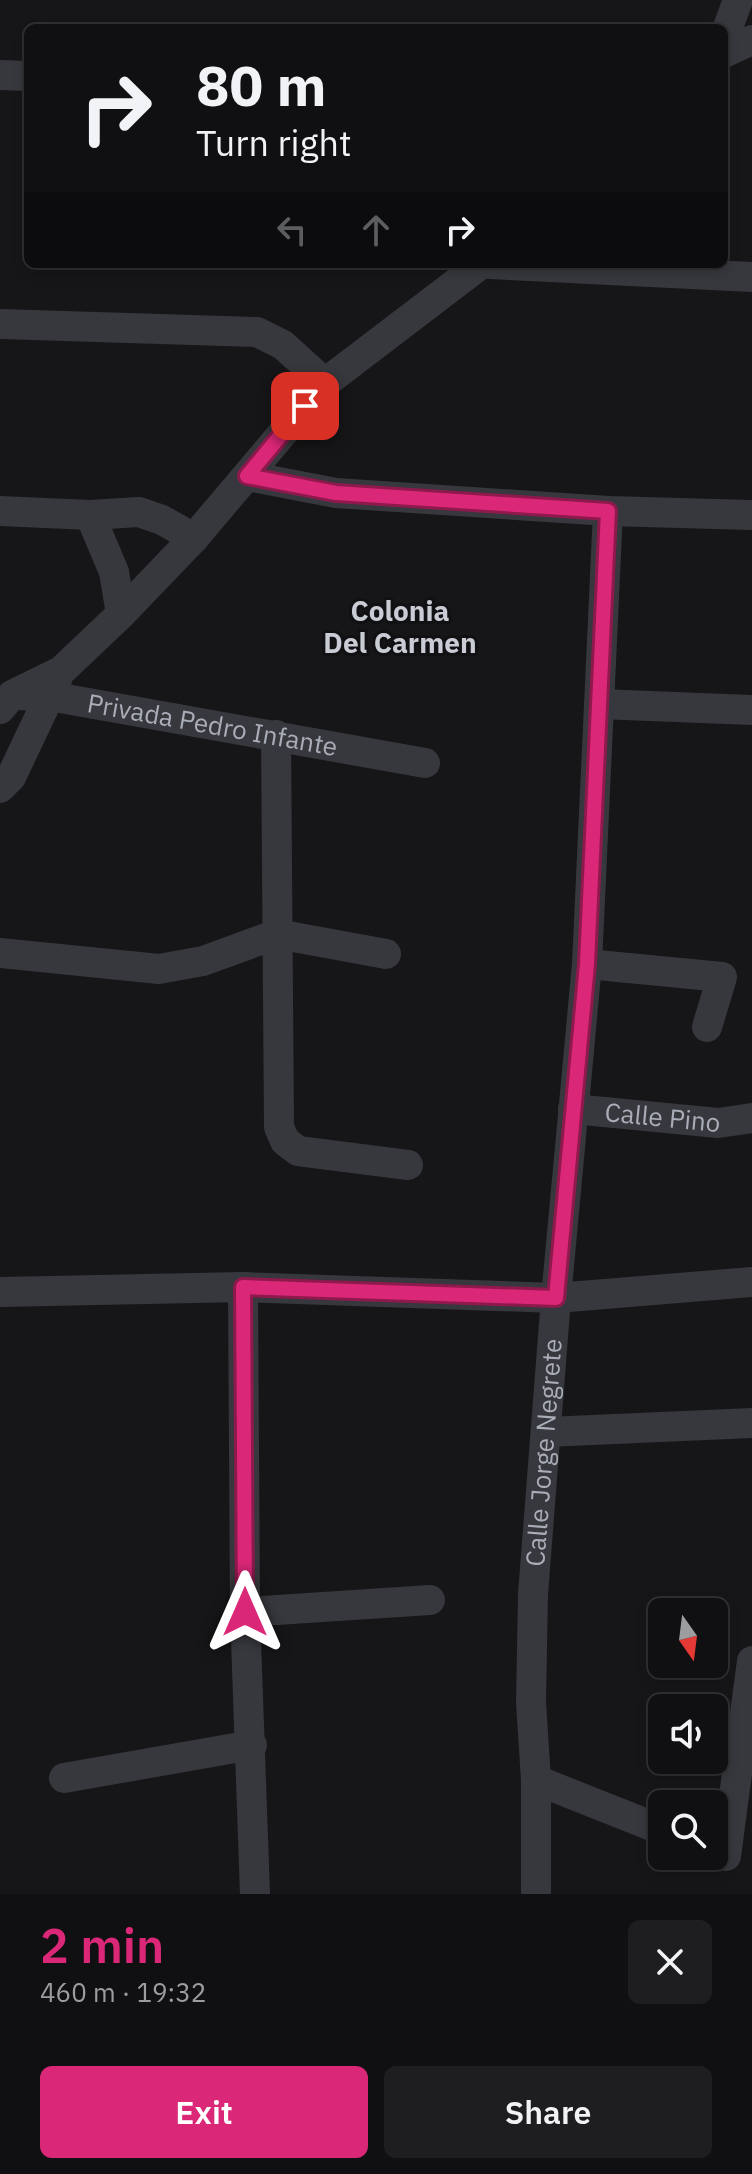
<!DOCTYPE html>
<meta charset="utf-8">
<style>
:root{--surface:#101012;--page:#1e1e20;--text:#f1f3f6;--muted:#9c9d9f;--line:#303032;--accent:#db2777}
body{margin:0;font-family:"IBM Plex Sans",sans-serif;background:var(--page);color:var(--text);height:100vh;display:flex;flex-direction:column;font-size:30px;white-space:nowrap}
*{box-sizing:border-box;margin:0}
p{font-size:26px;color:var(--muted)}
.icon{flex:none;width:44px;height:44px;fill:none;stroke:currentColor;stroke-width:2;stroke-linecap:round;stroke-linejoin:round}
.map{position:relative;height:1894px;overflow:hidden}
.panel{display:flex;flex-direction:column;background:var(--surface);flex:1}
.panel>*{flex:none}
.guide{position:absolute;left:24px;top:24px;width:704px;height:244px;border-radius:12px;box-shadow:0 4px 12px #0003,0 0 0 2px var(--line);background:#101012;color:var(--text);overflow:hidden}
.needle{width:52px;rotate:166deg}
.controls{position:absolute;left:648px;top:1598px;display:grid;gap:16px}
.controls a{display:grid;place-items:center;width:80px;height:80px;border-radius:12px;background:var(--surface);box-shadow:0 4px 12px #0003,0 0 0 2px var(--line);font-size:40px}
.pin{position:absolute;display:grid;place-items:center;width:68px;height:68px;color:#fff;margin:-34px;border-radius:16px;box-shadow:0 4px 12px #0006}
.me{position:absolute;width:88px;margin:-44px;rotate:0deg;stroke-linejoin:round;filter:drop-shadow(0 0 6px #0008)}
.turn{display:flex;align-items:center;gap:28px;height:168px;padding:0 40px;font-size:36px}
.turn .icon{width:104px;height:104px;stroke-width:2.5}
.turn b{display:block;font-size:56px;line-height:68px}
.lanes{display:flex;align-items:center;height:76px;padding:0 40px;background:#0003;justify-content:center;gap:40px;direction:ltr}
.lanes .off{opacity:.35}
.round{display:grid;place-items:center;flex:none;width:84px;height:84px;border-radius:12px;background:var(--page)}
.headline{display:flex;align-items:center;justify-content:space-between;height:136px;padding:0 40px}
h1{font-size:48px;font-weight:600;line-height:60px;color:var(--accent)}
.primary-button{display:flex;gap:16px;margin-top:auto;padding:16px 40px}
.primary-button a{flex:1;height:92px;border-radius:12px;background:var(--accent);color:#fff;font-size:32px;font-weight:600;line-height:92px;text-align:center}
.primary-button a+a{background:var(--page);color:var(--text)}
.map>svg:first-child{display:block}
.lines{fill:none;stroke-linecap:round;stroke-linejoin:round}
.street{stroke:#37383d;stroke-width:30}
.route-casing{stroke:#8e194d;stroke-width:20}
.route{stroke:#db2777;stroke-width:14}
.labels{text-anchor:middle;stroke-width:6;stroke-linejoin:round;paint-order:stroke}
.street-label{font-size:26px;fill:#a8adb8;stroke:#111113}
.neighbourhood-label{font-size:28px;font-weight:bold;fill:#c9ccd4;stroke:#111113}
</style>
<div class="map">
<svg width="752" height="1894" viewBox="0 0 752 1894">
<rect width="100%" height="100%" fill="#161618"/>
<g class="lines">
<g class="street">
<path d="M724 38 738 0"/>
<path d="M724 53 752 40"/>
<path d="M0 75 28 76"/>
<path d="M490 264 752 277"/>
<path d="M0 324 257 332 283 345 325 383"/>
<path d="M247 476 336 493 608 511 752 515"/>
<path d="M0 511 90 515 139 512 162 520 194 538"/>
<path d="M90 515 114 572 121 614"/>
<path id="s1" d="M17 695 49 696 425 763"/>
<path d="M599 704 752 710"/>
<path d="M0 709 12 695 61 671 121 614 194 538 325 383 481 264"/>
<path d="M276 735 279 1127 285 1141 298 1151 408 1165"/>
<path d="M0 788 11 777 57 680"/>
<path d="M277 934 386 954"/>
<path d="M0 953 159 969 203 961 277 934"/>
<path d="M587 964 722 977 707 1027"/>
<path id="s2" d="M573 1109 718 1123 752 1118"/>
<path d="M243 1287 245 1612 255 1894"/>
<path d="M0 1292 243 1287 556 1298 752 1282"/>
<path d="M547 1432 752 1423"/>
<path d="M245 1612 430 1600"/>
<path d="M64 1778 252 1745"/>
<path d="M536 1780 662 1830"/>
<path d="M726 1856 752 1661"/>
<path id="s3" d="M536 1894V1780L531 1702 533 1594 556 1298 587 964 608 511"/>
</g>
</g>
<g class="lines">
<g class="route-casing">
<path id="route" d="M245 1612 243 1287 556 1298 587 964 608 511 336 493 247 476 305 406"/>
</g>
<use href="#route" class="route"/>
</g>
<g class="labels">
<g class="street-label">
<text dy="9" stroke="none"><textPath href="#s1" startOffset="198">Privada Pedro Infante</textPath></text>
<text dy="9" stroke="none"><textPath href="#s2" startOffset="90">Calle Pino</textPath></text>
<text dy="9" stroke="none"><textPath href="#s3" startOffset="442">Calle Jorge Negrete</textPath></text>
</g>
<g class="neighbourhood-label">
<text x="400" y="621">Colonia<tspan x="400" dy="32">Del Carmen</tspan></text>
</g>
</g>
</svg>
<div class="controls">
<a><svg class="needle" viewBox="-14 -14 28 28"><path d="M0-13l5 13h-10z" fill="#e53935"/><path d="M0 13l5-13h-10z" fill="#9c9d9f"/></svg></a>
<a><svg class="icon" aria-label="sound" viewBox="0 0 24 24"><path d="M4 9h4l5-4v14l-5-4H4zM17 9q2 3 0 6"/></svg></a>
<a><svg class="icon" aria-label="search" viewBox="0 0 24 24"><circle cx="10" cy="10" r="6"/><path d="M15 15l6 6"/></svg></a>
</div>
<div class="pin" style="left:305px;top:406px;background:#d93025"><svg class="icon" aria-label="arrive" viewBox="0 0 24 24"><path d="M6 21V4h12l-3 4 3 4H6"/></svg></div>
<svg class="me" style="left:245px;top:1612px" viewBox="-20 -20 40 40"><path d="M0-17L14 15 0 8-14 15z" fill="#db2777" stroke="#fff" stroke-width="4"/></svg>
<div class="guide">
<div class="turn"><svg class="icon" aria-label="right" viewBox="0 0 24 24"><path d="M7 20v-9h11M14 6l5 5-5 5"/></svg><div><b>80 m</b>Turn right</div></div>
<div class="lanes"><svg class="icon off" aria-label="left" viewBox="0 0 24 24"><path d="M17 20v-9H6M10 6l-5 5 5 5"/></svg><svg class="icon off" aria-label="ahead" viewBox="0 0 24 24"><path d="M12 20V5M6 11l6-6 6 6"/></svg><svg class="icon" aria-label="right" viewBox="0 0 24 24"><path d="M7 20v-9h11M14 6l5 5-5 5"/></svg></div>
</div>
</div>
<section class="panel">
<div class="headline"><div><h1>2 min</h1><p>460 m · 19:32</p></div><a class="round"><svg class="icon" aria-label="close" viewBox="0 0 24 24"><path d="M6 6l12 12M18 6L6 18"/></svg></a></div>
<div class="primary-button"><a>Exit</a><a>Share</a></div>
</section>
